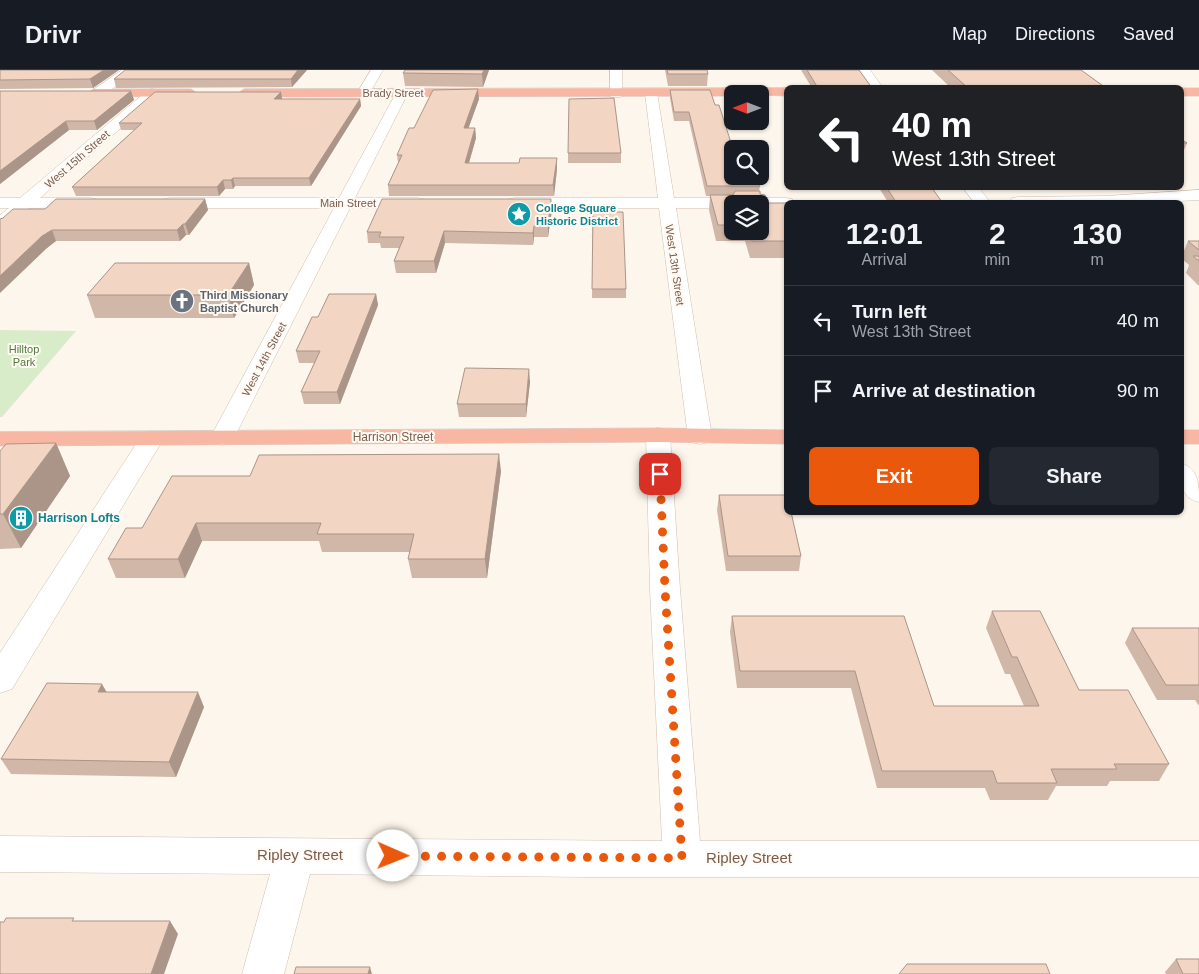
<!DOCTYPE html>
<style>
:root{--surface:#171b24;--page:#242831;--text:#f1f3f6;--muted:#9ea1a6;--line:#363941;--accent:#ea580c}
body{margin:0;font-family:Arial,sans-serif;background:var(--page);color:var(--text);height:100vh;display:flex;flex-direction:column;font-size:19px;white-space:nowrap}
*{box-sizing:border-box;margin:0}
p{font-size:16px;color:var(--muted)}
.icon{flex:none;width:28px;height:28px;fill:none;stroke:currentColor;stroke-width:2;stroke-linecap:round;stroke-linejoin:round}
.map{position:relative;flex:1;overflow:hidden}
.panel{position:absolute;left:784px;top:130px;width:400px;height:315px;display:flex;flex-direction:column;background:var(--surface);border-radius:8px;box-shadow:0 1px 4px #0004}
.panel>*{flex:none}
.top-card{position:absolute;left:784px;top:15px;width:400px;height:105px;border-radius:8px;box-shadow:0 1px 4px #0004;background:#202124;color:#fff;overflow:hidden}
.needle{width:32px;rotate:270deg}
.fabs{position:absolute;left:724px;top:15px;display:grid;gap:10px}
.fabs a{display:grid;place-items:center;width:45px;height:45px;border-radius:8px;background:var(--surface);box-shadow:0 1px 4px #0004;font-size:25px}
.pin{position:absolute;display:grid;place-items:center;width:42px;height:42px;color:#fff;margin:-21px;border-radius:10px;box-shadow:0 2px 8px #0006}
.me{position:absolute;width:55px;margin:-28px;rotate:91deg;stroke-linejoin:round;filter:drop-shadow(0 0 4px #0008)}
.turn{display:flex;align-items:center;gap:18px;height:105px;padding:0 25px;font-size:22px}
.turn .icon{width:65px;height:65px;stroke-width:2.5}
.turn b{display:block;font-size:35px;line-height:42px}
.eta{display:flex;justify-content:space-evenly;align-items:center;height:85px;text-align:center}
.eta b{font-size:30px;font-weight:700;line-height:35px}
.primary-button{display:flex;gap:10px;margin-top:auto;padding:10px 25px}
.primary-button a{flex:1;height:58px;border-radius:8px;background:var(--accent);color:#fff;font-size:20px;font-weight:700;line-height:58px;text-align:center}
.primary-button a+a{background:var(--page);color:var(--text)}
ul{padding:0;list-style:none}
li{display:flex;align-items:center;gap:15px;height:70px;padding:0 25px;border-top:1px solid var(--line)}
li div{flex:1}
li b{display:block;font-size:19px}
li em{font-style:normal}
header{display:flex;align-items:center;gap:30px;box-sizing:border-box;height:70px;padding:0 25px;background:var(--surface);border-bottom:1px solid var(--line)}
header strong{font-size:24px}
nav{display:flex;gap:28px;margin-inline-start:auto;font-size:18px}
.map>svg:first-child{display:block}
.green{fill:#d8ecc9}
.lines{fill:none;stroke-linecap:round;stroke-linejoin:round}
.minor-casing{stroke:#d1beb0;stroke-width:1}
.highway-casing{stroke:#dad1cd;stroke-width:1}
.minor{fill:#fff;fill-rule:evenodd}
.highway{fill:#f7b7a3;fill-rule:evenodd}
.wall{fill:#d1b7a8;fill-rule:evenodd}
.shaded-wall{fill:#aa9588}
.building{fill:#f3d5c3;stroke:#aa9588}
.route{stroke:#ea580c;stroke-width:9;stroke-dasharray:0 16.2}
.labels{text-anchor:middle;stroke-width:4;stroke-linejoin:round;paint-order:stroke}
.far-street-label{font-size:11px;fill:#7a5c4d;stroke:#fffaf3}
.far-culture-label{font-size:11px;font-weight:bold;fill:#0d838f;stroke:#fffaf3;text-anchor:start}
.far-worship-label{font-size:11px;font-weight:bold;fill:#5b616d;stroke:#fffaf3;text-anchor:start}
.far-park-label{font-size:11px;fill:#537a41;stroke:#fffaf3}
.street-label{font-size:12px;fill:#7a5c4d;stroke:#fffaf3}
.culture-label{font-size:12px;font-weight:bold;fill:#0d838f;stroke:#fffaf3;text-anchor:start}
.near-street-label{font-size:15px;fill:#7a5c4d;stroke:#fffaf3}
</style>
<header>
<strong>Drivr</strong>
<nav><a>Map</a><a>Directions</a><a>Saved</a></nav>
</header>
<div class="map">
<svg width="1199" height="904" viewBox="0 0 1199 904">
<rect width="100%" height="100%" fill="#fdf6ec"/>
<path class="green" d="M0 260 76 261 2 347H0Z"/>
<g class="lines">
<g class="minor-casing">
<g id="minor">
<path d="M122 0H136L103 26H93L92 23 93 20Z"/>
<path d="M371 0H383L368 26H358L357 23Z"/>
<path d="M610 0H622V24L621 27H611L610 24Z"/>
<path d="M858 0H870L883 18H870Z"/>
<path d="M153 19 159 23 158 26 40 128H90L96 129 98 133 96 137 29 138 6 158 0 159V145L9 138H0V128H20L148 20Z"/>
<path d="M402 19 408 23 355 128H417L423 129 425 133 423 137 417 138H350L234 368 231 373 222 375 213 373 210 368 334 138H170L164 137 162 133 164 129 170 128H339L396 23Z"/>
<path d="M651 19 657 23 674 128H786L792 129 794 132H786V138H760V134H732V138H676L712 367 709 372 700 374 691 372 688 367 659 138H515L509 137 507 133 509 129 515 128H658L645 23Z"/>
<path d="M963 118H979L990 132H974Z"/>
<path d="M1199 120V130L1159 132H1010L1012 128 1018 127 1106 126Z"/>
<path d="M658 358 667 360 670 365 680 519 700 771H1199V807H589L310 804 284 904H242L270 804 0 802V766L662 771 650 519 646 365 649 360Z"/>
<path d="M152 361 161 363 164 368 12 619 0 623V583L140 368 143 363Z"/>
<path d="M1181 393C1199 399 1199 414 1199 432 1179 427 1181 411 1181 393Z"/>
</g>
</g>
<g class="highway-casing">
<g id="highway">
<path d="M786 18V26L732 24V26L244 27 238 23 244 19Z"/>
<rect x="1181" y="18" width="18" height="8"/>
<path d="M94 19H191L197 23 191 27 89 26 88 23Z"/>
<path d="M658 358 786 360V374L658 372 0 376V362Z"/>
<rect x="1181" y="360" width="18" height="14"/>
</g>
</g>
<use href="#minor" class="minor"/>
<use href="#highway" class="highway"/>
</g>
<g class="wall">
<path d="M0 0H119L93 18 0 19Z"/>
<path d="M307 0 292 17 116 18 114 9Z"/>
<path d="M489 0 483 17 405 16 403 3Z"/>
<path d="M665 0H707L708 4 707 16H668Z"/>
<path d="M801 0H859L872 18H812Z"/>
<path d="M932 0H1081L1106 18H951Z"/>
<path d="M670 20H710L732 106 760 116 759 121 760 124 768 133H786V188H750L745 171H716L709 140 710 126H706L689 51H674L670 28ZM732 134 760 161H732Z"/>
<path d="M0 21H131L134 30 97 60H69L0 114Z"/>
<path d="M281 22 282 29H360L361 36 311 116H235L233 119H225L219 126H76L72 117 134 60H121L119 53Z"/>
<path d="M479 29 468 58H475L476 68 469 93 557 99 554 126H389L388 115 398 93 397 85 414 58Z"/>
<path d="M1181 69 1187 73 1181 87Z"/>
<rect x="568" y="83" width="53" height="10"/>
<path d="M879 118H932L942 132H888Z"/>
<path d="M205 129 208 140 189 165H186L180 171H56L47 178 45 139Z"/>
<path d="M551 129 552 140 548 167H534L533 175 445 173 436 203H396L394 191 399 178H381L380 173H368L367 162Z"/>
<path d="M593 142 626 219V228H592Z"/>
<path d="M1188 171H1199V216L1186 203 1189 195 1181 188Z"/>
<path d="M249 193 254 215 234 248H95L87 225Z"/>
<path d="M376 224 378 235 340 334H304L301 322 314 293H299L296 281 318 247Z"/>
<path d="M530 312 526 347H459L457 334Z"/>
<path d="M56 373 70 406 21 478 0 479V381Z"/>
<path d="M501 401 487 508H412L408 489 410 482H322L319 471H202L185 508H116L108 489 142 458Z"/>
<path d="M719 425 801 486 799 501H726L717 440Z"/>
<path d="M992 541 1079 620 1169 694 1159 711H1110L1107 716H1056L1048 730H990L985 718H877L851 618H737L730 562 732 546 934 636H1024L1010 604H1005L986 558Z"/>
<path d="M1132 558H1199V636L1195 630H1157L1125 573Z"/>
<path d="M107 622 204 637 176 707 11 704 1 689Z"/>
<path d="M1176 889 1199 904H1166L1165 902Z"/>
</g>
<g class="shaded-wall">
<path d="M104 0H119L93 18 90 9Z"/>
<path d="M298 0H307L292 17 291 9Z"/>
<path d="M484 0H489L483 17 482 4Z"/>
<path d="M478 19 479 29 465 68 464 58Z"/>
<path d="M131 21 134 30 97 60 94 51Z"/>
<path d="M281 22 282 29H274Z"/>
<path d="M360 29 361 36 311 116 309 108Z"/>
<path d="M66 51 69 60 0 114V101Z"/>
<path d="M475 58 476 68 466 103 465 93Z"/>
<path d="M557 88V99L554 126 553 115Z"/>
<path d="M233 108 235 116 233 119 231 110Z"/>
<path d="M223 110 225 119 219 126 217 117Z"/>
<path d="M205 129 208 140 189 165 185 154Z"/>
<path d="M551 129 552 140 548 167V156Z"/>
<path d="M183 154 186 165 180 171 177 160Z"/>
<path d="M534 156V167L533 175V163Z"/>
<path d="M52 160 56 171 47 178 0 223V206L42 166Z"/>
<path d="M444 161 445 173 436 203 434 191Z"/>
<path d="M249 193 254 215 234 248 228 225Z"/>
<path d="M376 224 378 235 340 334 337 322Z"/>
<path d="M529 299 530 312 526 347V334Z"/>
<path d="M56 373 70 406 21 478 3 444Z"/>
<path d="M499 384 501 401 487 508 485 489Z"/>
<path d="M196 453 202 471 185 508 178 489Z"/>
<path d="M102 614 110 628 98 622Z"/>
<path d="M198 622 204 637 176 707 169 692Z"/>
<path d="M170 851 178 864 164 904H151Z"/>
<path d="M370 897 372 904H368Z"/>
</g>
<g class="building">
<path d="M0 0H104L90 9 0 10Z"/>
<path d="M125 0H298L291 9H114Z"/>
<path d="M405 0H484L482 4 403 3Z"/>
<path d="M667 0H707L708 4H668Z"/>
<path d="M807 0H859L872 18H818Z"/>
<path d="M948 0H1081L1106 18H968Z"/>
<path d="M478 19 464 58H475L465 93H519L520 88H557L553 115H388L402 85H397L409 58H414L433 20Z"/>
<path d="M670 20H710L715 35H719L733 79 732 106H756L760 116H707L689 42H674Z"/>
<path d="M0 21H131L94 51H66L0 101Z"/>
<path d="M155 22H281L274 29H360L309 108H233L231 110H223L217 117H72L142 53H119Z"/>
<path d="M614 28 621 83H568L569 29Z"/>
<path d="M1181 69 1187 73H1181Z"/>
<path d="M887 118H932L942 132H896Z"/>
<path d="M735 121H760V124L765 125 768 133H786V171H752L749 161H760V134H732V155H718L710 125H733Z"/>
<path d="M56 129H205L185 154H183L177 160H52L42 166 0 206V149L3 148 13 139H45Z"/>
<path d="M382 129H551L548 156H534L533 163 444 161 434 191H394L404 167H379L381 162H367Z"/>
<path d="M593 142H623L626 219H592Z"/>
<path d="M1188 171H1199V180Z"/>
<path d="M1193 186H1199V191Z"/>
<path d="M115 193H249L228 225H87Z"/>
<path d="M329 224H376L337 322H301L320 281H296L312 247H318Z"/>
<path d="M465 298 529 299 526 334H457Z"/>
<path d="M56 373 3 444H0V381L6 374Z"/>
<path d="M499 384 485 489H408L414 464H317L321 453H196L178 489H108L126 458H142L172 406H250L259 385Z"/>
<path d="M719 425H786V442H791L801 486H728Z"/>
<path d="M992 541H1040L1079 620H1128L1169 694H1114L1117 699H1051L1057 713H997L993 701H882L855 601H740L732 546H904L934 636H1039L1017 587H1012Z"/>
<path d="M1132 558H1199V615H1166Z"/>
<path d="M47 613 102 614 98 622H198L169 692 1 689Z"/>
<path d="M6 848H74L72 851H170L151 904H0V852H4Z"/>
<path d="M1176 889H1199V904H1183Z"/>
<path d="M907 894H1046L1050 904H899Z"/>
<path d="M296 897H370L368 904H294Z"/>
</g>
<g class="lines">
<path class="route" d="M393 786 682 788 665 519 660 404"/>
</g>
<defs>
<g id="sight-disc" transform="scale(1.25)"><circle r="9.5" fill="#0f9aa8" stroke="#fffaf3"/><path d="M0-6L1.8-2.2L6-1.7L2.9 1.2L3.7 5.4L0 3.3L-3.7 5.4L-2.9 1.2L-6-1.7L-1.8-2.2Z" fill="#fff"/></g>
<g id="church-disc" transform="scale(1.25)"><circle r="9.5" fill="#6b7280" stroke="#fffaf3"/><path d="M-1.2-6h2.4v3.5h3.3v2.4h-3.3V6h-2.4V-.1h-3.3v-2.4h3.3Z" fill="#fff"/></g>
<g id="building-disc" transform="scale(1.25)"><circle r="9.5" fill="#0f9aa8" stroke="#fffaf3"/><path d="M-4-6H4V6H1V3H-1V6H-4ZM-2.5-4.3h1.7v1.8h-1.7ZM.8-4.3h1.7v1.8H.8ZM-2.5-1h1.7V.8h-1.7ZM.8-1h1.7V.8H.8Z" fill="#fff"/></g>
</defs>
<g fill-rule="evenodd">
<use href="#sight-disc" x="519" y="144"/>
<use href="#church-disc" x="182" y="231"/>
<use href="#building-disc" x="21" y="448"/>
</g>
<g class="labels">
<g class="far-street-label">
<text x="393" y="27">Brady Street</text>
<text transform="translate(77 89) rotate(-41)" y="4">West 15th Street</text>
<text x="348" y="137">Main Street</text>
<text transform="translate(675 195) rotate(82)" y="4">West 13th Street</text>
<text transform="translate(264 289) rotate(-62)" y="4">West 14th Street</text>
</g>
<g class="far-culture-label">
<text x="536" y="142">College Square<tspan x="536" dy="13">Historic District</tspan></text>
</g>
<g class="far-worship-label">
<text x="200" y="229">Third Missionary<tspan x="200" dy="13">Baptist Church</tspan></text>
</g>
<g class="far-park-label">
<text x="24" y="283">Hilltop<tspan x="24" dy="13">Park</tspan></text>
</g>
<g class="street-label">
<text x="393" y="371">Harrison Street</text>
</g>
<g class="culture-label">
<text x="38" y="452">Harrison Lofts</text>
</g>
<g class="near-street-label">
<text x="300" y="790">Ripley Street</text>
<text x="749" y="793">Ripley Street</text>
</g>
</g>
</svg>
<div class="fabs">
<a><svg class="needle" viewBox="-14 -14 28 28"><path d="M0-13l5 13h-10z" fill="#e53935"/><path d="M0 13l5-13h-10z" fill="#9ea1a6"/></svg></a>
<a><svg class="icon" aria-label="search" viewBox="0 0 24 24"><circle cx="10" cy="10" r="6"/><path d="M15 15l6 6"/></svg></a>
<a><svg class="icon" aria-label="layers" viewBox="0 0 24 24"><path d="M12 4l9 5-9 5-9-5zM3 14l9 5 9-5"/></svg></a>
</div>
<div class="pin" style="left:660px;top:404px;background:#d93025"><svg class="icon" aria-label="arrive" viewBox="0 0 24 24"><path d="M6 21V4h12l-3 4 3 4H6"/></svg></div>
<svg class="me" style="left:393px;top:786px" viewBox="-20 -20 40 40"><circle r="19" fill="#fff"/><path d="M0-13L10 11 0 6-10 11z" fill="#ea580c"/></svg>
<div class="top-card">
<div class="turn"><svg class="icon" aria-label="left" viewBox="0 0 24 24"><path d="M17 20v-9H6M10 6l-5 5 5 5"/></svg><div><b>40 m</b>West 13th Street</div></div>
</div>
<section class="panel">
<div class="eta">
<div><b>12:01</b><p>Arrival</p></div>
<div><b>2</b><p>min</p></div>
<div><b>130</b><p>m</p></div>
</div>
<ul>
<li><svg class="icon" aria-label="left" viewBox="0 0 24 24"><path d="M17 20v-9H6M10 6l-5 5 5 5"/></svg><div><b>Turn left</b><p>West 13th Street</p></div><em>40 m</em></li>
<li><svg class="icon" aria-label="arrive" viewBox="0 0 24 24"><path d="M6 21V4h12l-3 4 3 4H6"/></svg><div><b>Arrive at destination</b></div><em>90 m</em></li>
</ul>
<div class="primary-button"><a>Exit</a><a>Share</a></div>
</section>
</div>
